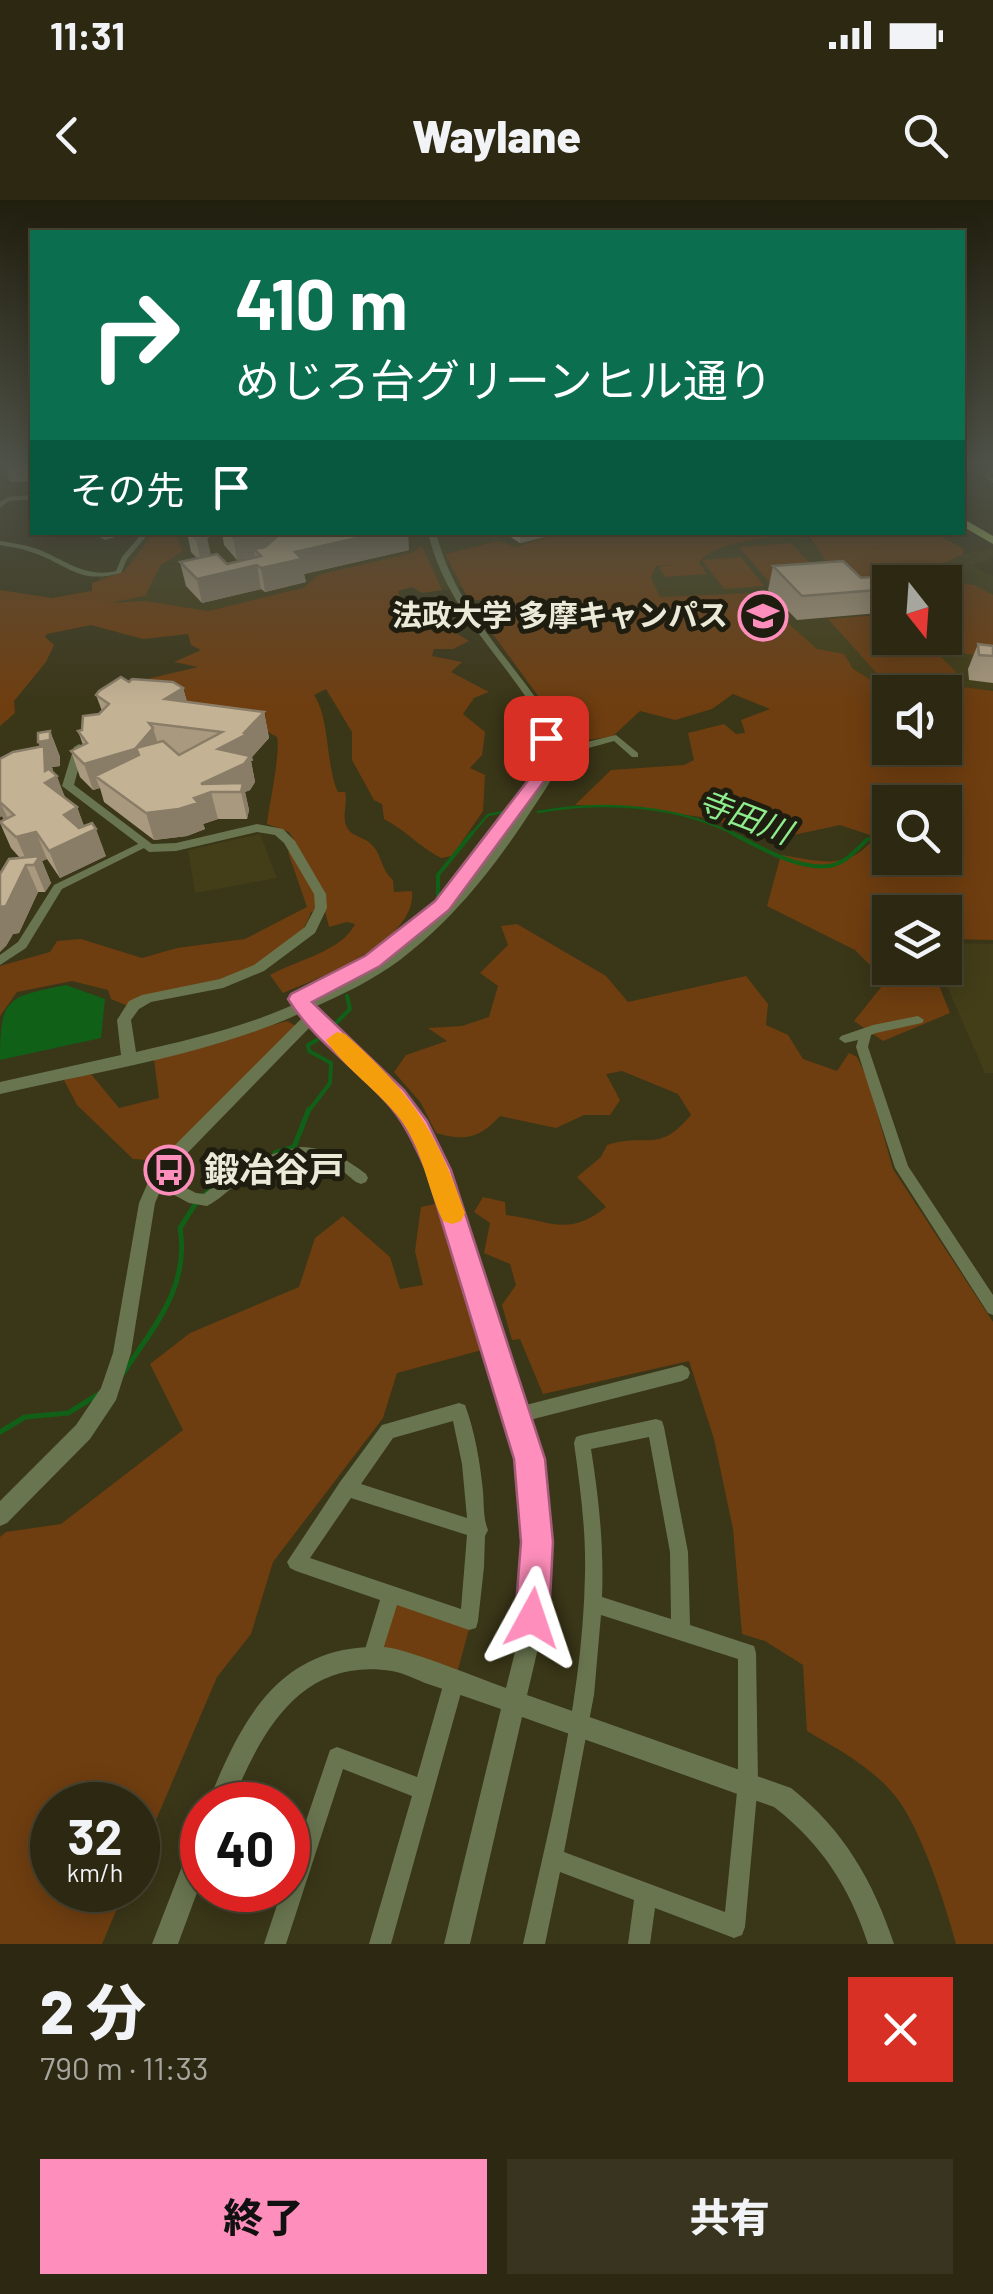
<!DOCTYPE html>
<html lang="ja">
<meta charset="utf-8">
<style>
:root{--surface:#2c2812;--page:#383420;--text:#f1f3f6;--muted:#a6a69f;--line:#484432;--accent:#fe8ebb}
body{margin:0;font-family:Barlow,"Noto Sans JP",sans-serif;background:var(--page);color:var(--text);height:100vh;display:flex;flex-direction:column;font-size:38px;white-space:nowrap}
*{box-sizing:border-box;margin:0}
p{font-size:32px;color:var(--muted)}
.icon{flex:none;width:55px;height:55px;fill:none;stroke:currentColor;stroke-width:2;stroke-linecap:round;stroke-linejoin:round}
.map{position:relative;height:1744px;overflow:hidden}
.panel{display:flex;flex-direction:column;background:var(--surface);flex:1}
.panel>*{flex:none}
.guide{position:absolute;left:30px;top:30px;width:935px;height:305px;border-radius:0px;box-shadow:0 5px 25px #0003,0 0 0 2px var(--line);background:#0b6e4f;color:#fff;overflow:hidden}
.needle{width:65px;rotate:163deg}
.controls{position:absolute;left:872px;top:365px;display:grid;gap:20px}
.controls a{display:grid;place-items:center;width:90px;height:90px;border-radius:0px;background:var(--surface);box-shadow:0 5px 25px #0003,0 0 0 2px var(--line);font-size:50px}
.speed{position:absolute;left:30px;top:1582px;display:flex;gap:20px;font-size:50px;font-weight:700;text-align:center}
.speed>*{display:grid;place-content:center;width:130px;height:130px;border-radius:50%;background:var(--surface);box-shadow:0 5px 25px #0003,0 0 0 2px var(--line);line-height:1}
.speed small{font-size:25px;font-weight:400}
.speed .limit{border:15px solid #d22;background:#fff;color:#111}
.pin{position:absolute;display:grid;place-items:center;width:85px;height:85px;color:#fff;margin:-42px;border-radius:20px;box-shadow:0 5px 15px #0006}
.me{position:absolute;width:110px;margin:-55px;rotate:5deg;stroke-linejoin:round;filter:drop-shadow(0 0 8px #0008)}
.turn{display:flex;align-items:center;gap:35px;height:210px;padding:0 40px;font-size:45px}
.turn .icon{width:130px;height:130px;stroke-width:2.5}
.turn b{display:block;font-size:70px;line-height:85px}
.then{display:flex;align-items:center;height:95px;padding:0 40px;background:#0003;gap:20px;font-size:38px}
.round{display:grid;place-items:center;flex:none;width:105px;height:105px;border-radius:0px;background:var(--page)}
.head{display:flex;align-items:center;justify-content:space-between;height:170px;padding:0 40px}
h1{font-size:60px;font-weight:800;line-height:75px}
.action{display:flex;gap:20px;margin-top:auto;padding:20px 40px}
.action a{flex:1;height:115px;border-radius:0px;background:var(--accent);color:#111;font-size:40px;font-weight:800;line-height:115px;text-align:center}
.action a+a{background:var(--page);color:var(--text)}
.status{display:flex;justify-content:space-between;align-items:center;height:70px;padding:0 50px;background:var(--surface);direction:ltr}
.status svg{height:28px;fill:currentColor}
header{display:flex;justify-content:space-between;align-items:center;height:130px;padding:0 40px;background:var(--surface);font-size:45px;font-weight:800}
.map>svg:first-child{display:block}
.built{fill:#433e18;fill-rule:evenodd}
.green{fill:#6f3e10;fill-rule:evenodd}
.water{fill:#116017}
.lines{fill:none;stroke-linecap:round;stroke-linejoin:round}
.stream-far2{stroke:#116017;stroke-width:2.5}
.stream-far1{stroke:#116017;stroke-width:4}
.stream{stroke:#116017;stroke-width:5}
.minor{fill:#69754f;fill-rule:evenodd}
.tertiary{fill:#69754f;fill-rule:evenodd}
.primary{fill:#9bb262;fill-rule:evenodd}
.wall{fill:#a9997f}
.shaded-wall{fill:#897d68}
.building{fill:#c4b294;stroke:#897d68;stroke-width:2.5}
.route{fill:#fe8ebb;stroke:#a55c7a;stroke-width:2.5}
.slow{fill:#f59e0b}
.labels{text-anchor:middle;stroke-width:10;stroke-linejoin:round;paint-order:stroke}
.far-poi-label{font-size:30px;font-weight:bold;fill:#ebe9d7;stroke:#1f1d10;text-anchor:end}
.far-water-label{font-size:32px;font-style:italic;fill:#8dec8c;stroke:#1f1d10}
.poi-label{font-size:35px;font-weight:bold;fill:#ebe9d7;stroke:#1f1d10;text-anchor:start}
</style>
<div class="status"><b>11:31</b><svg viewBox="0 0 49 12"><path d="M0 12V9h3v3zM5 12V6h3v6zM10 12V3h3v9zM15 12V0h3v12zM26 1h20v11H26zM47 4h2v5h-2z"/></svg></div>
<header><svg class="icon" aria-label="back" viewBox="0 0 24 24"><path d="M15 5l-7 7 7 7"/></svg>Waylane<svg class="icon" aria-label="search" viewBox="0 0 24 24"><circle cx="10" cy="10" r="6"/><path d="M15 15l6 6"/></svg></header>
<div class="map">
<svg width="993" height="1744" viewBox="0 0 993 1744">
<rect width="100%" height="100%" fill="#3a3618"/>
<g class="built">
<path d="M149 333H803L838 374 993 349V358L972 365 993 376V495L946 490 890 492 547 392 469 400 462 388 422 393 411 385 202 421 94 410 99 377 122 372 128 357ZM890 382H945V438H890Z"/>
<path d="M260 634 277 678 195 693 188 650Z"/>
<path d="M945 743 993 744V873H985L939 768H945Z"/>
</g>
<g class="green">
<path d="M153 333H181L177 338 183 351 161 365 145 396 109 403 145 401 208 411 303 388 318 375 411 353 422 346 442 390 422 393 412 387 398 391 406 413 427 414 432 432 450 429 469 441 453 449H434L432 456 462 462 451 472 489 492 474 498 463 514 485 532 482 555 470 568 485 575 483 611 452 656 441 658C419 647 406 630 384 619L382 604 374 600 352 560V532L326 489 314 495C330 518 326 568 338 592H345C348 603 342 614 346 625 350 637 364 636 372 645 382 655 381 670 393 680L394 692 412 691C417 741 322 777 283 793L270 775C294 761 343 751 355 724L347 722 329 727 325 711 311 712C295 770 179 791 128 806L111 799 108 790 72 781 17 792 0 816V766L50 752 57 741 81 739 142 758 177 748 245 739 307 707 288 652 299 648 289 632 267 624C269 606 281 551 277 537L268 532 215 527 117 486 198 467 174 462 201 450 191 445 188 434 143 439 91 425 47 434 45 437 54 445 46 462 14 501 15 513 0 526V390L52 398 92 391V383L125 371Z"/>
<path d="M560 333H790C769 340 712 341 699 363L707 374 665 377 659 367 674 365 656 366 651 378 660 397 754 393 817 449 844 454 853 469 890 491 925 482 993 491V740L945 739V712H890V768H932L950 813 883 841 854 821 886 781 855 750 767 706 781 655C823 661 845 672 876 637L840 625 779 638 749 636 714 619 632 607 575 605 611 570 684 565 694 560 688 533 724 524 736 534 745 533 741 520 770 509 733 494 712 509 675 520 640 511 612 537 568 542 555 519 492 433 495 429 479 406 515 401 469 400 445 354 498 341 516 347ZM890 492H945V548H890ZM890 602H945V658H890Z"/>
<path d="M807 333H934L964 349 963 354C922 376 880 384 835 375Z"/>
<path d="M791 343 825 379 770 383 739 347Z"/>
<path d="M741 357 764 386 724 389 702 360Z"/>
<path d="M941 381 974 385 993 395V456L966 454 945 433V382H924Z"/>
<path d="M890 414V438H922L961 477 884 481 828 419Z"/>
<path d="M517 724 606 776 628 802 746 776 768 804 766 825 788 835 803 859 837 871 849 853 857 857 867 878 893 969 993 1122V1744H956C945 1703 923 1635 899 1601 876 1569 839 1550 807 1531L803 1465 765 1441 742 1434 733 1329 714 1239 689 1161 543 1194 520 1139 512 1140 502 1105 516 1085 510 1064 484 1053 490 1023 474 1012 483 997 505 1002 506 1015C549 1020 568 1038 606 1007L577 977 601 957 607 945C649 932 657 955 691 915L678 894 622 871 606 874 620 900 610 915H584L556 928 500 916C479 939 465 941 436 933L421 903 394 872 406 855 447 841 428 828 462 826 489 817 498 786 480 773 508 745 501 726Z"/>
<path d="M287 821 296 826 172 949 148 960 133 959 77 905 64 880 91 874 119 908 159 898 154 859Z"/>
<path d="M435 1004 482 1150 397 1173 383 1218 273 1362 251 1434 217 1477 138 1662V1605H52V1690H125L102 1744H0V1337L6 1332 61 1324 183 1230 150 1164 190 1133 299 1087 315 1038 343 1016 390 1057 400 1089 423 1085 415 1051 421 1007Z"/>
<path d="M396 1404 469 1429 457 1473 380 1449Z"/>
</g>
<path class="water" d="M66 785 105 799 101 838 0 860C0 797 7 797 66 785Z"/>
<g class="lines">
<g class="stream-far2">
<path d="M538 612C601 600 680 605 737 636"/>
<path d="M470 636 488 615 503 612"/>
</g>
<g class="stream-far1">
<path d="M732 633C759 647 798 670 829 666 845 664 857 649 868 639"/>
<path d="M438 697V675L472 633"/>
<path d="M337 822 350 809 347 796"/>
<path d="M308 912 330 883 331 863 309 851 308 845 317 840"/>
</g>
<g class="stream">
<path d="M275 953 294 947 309 909"/>
<path d="M203 996 231 972 253 963"/>
<path d="M122 1175C153 1127 190 1088 180 1028L196 1003"/>
<path d="M0 1232 25 1217 68 1213 99 1194"/>
</g>
<g class="minor">
<path d="M993 269V273L990 275 993 278V283L983 275Z"/>
<path d="M32 295V299L9 301 0 308V302L7 297Z"/>
<path d="M91 332H100L106 336 120 332H133L105 340Z"/>
<path d="M143 332H150L127 359 121 373C78 385 68 364 31 352 21 348 10 347 0 345V341C13 343 27 345 40 350 66 361 86 378 116 371L122 357Z"/>
<path d="M616 535 638 553V557H632L614 541C591 547 565 557 543 550L547 547 570 546Z"/>
<path d="M142 642 147 645 146 647 62 689 26 748 0 765V755L18 742 54 685Z"/>
<path d="M918 816 924 820 922 823 876 833 871 835 868 847 908 966 993 1095V1115L988 1113 895 968 856 847 858 840 845 843 839 839 841 836 873 825Z"/>
<path d="M301 947C328 948 345 958 366 974L368 978 366 982 361 984 356 982C348 976 340 967 330 963 300 948 265 965 240 982 228 990 219 1000 207 1006L189 1003 152 983 150 979 152 975 157 973 196 993 204 994C234 970 264 953 301 947Z"/>
<path d="M682 1165 688 1168 690 1173 688 1178 682 1181 518 1223 512 1221 510 1215 512 1209 518 1207Z"/>
<path d="M459 1203 465 1205C475 1232 480 1262 483 1291 484 1304 483 1318 488 1330L485 1336 484 1367 478 1421 476 1428 469 1430 397 1405 381 1456 379 1463 372 1465 365 1463 363 1456 380 1400 296 1371 290 1368 287 1362 340 1282 382 1225ZM453 1221 462 1264 467 1318 361 1284 393 1238ZM351 1298 467 1335 461 1409 310 1358Z"/>
<path d="M656 1219 662 1221 664 1227 688 1352 690 1425 754 1446 756 1453 758 1582 745 1727 742 1735 734 1738 655 1708 650 1744H628L634 1700 560 1672 545 1744H523C550 1622 583 1499 585 1373 586 1329 580 1286 574 1243L576 1237 582 1235ZM649 1237 670 1352 671 1419 602 1397C604 1347 599 1299 591 1249ZM601 1415 738 1459V1582L725 1712 564 1652 594 1495Z"/>
<path d="M454 1472 461 1475 464 1482 391 1744H369L412 1596 343 1569 286 1744H264L282 1690H288V1674L330 1550 337 1547 417 1577 444 1482 447 1475Z"/>
</g>
<g class="tertiary">
<path d="M428 332H436C454 407 511 458 551 520 558 532 561 543 559 557 556 577 542 594 531 611 494 668 454 719 400 760 373 780 342 795 312 808L316 814 394 884 436 945 539 1259 548 1341 539 1444 527 1495 791 1588C844 1630 873 1681 894 1744H868C850 1688 821 1643 774 1607L522 1517 470 1744H444L501 1509C477 1501 453 1492 428 1484 417 1480 404 1473 392 1471 300 1457 261 1532 231 1605H207C234 1539 265 1466 343 1450 360 1447 380 1445 396 1449 433 1459 470 1475 506 1488L517 1444 526 1341 519 1259 421 947 384 892 311 826 168 973 155 1003 131 1153 116 1200 90 1239 7 1323 0 1326V1301L76 1225 101 1188 113 1153 139 1003 156 964 303 817 301 813C208 855 99 871 0 894V882L121 855 117 820 129 801 142 795 220 779 254 765 305 727 315 708 314 694 284 643 275 635 257 632 176 651 149 652 62 586 74 547 79 544 84 547 74 585 152 644 176 643 257 624 283 629 295 641 326 694 327 708 315 733 264 771 223 788 151 802 139 809 131 820 136 852C189 840 244 827 295 804L292 799 294 795H304L306 799C334 787 362 773 387 756 442 717 484 666 521 610 530 595 542 581 547 563 550 550 549 538 544 526 507 459 445 410 428 332Z"/>
<path d="M202 1634V1679L178 1744H152L193 1638Z"/>
</g>
<path class="primary" d="M962 318 993 336V344L962 326Z"/>
</g>
<g class="wall">
<path d="M187 332H202L211 355 227 364 255 357 237 360 224 345 222 332H291L294 335 409 350 304 374 306 382 265 392 261 389 202 403 186 386 180 362 197 358 191 352Z"/>
<path d="M503 332H544V337L520 343Z"/>
<path d="M773 366 890 382V412L797 420 768 390Z"/>
<path d="M978 444 993 446V483L969 480 968 469Z"/>
<path d="M129 482 183 488 187 502 264 512 269 538 252 557 253 561H251L255 582 250 590 245 592 249 610 247 619H218L203 624 205 629 187 636 154 640 104 602 100 588 93 590 80 577 71 551 83 545 78 531 82 530 102 511 96 495Z"/>
<path d="M50 531 60 557V566L52 567 54 574 66 599 77 607 84 626 106 656 60 678 47 659 42 661 51 683 45 692H38L19 733 13 734 6 746 20 658 11 648 0 623 4 619 2 616 0 617V559L40 547Z"/>
</g>
<g class="shaded-wall">
<path d="M3 262H32V281L10 282Z"/>
<path d="M253 332H285L260 355 254 349 255 356 237 360 233 337Z"/>
<path d="M384 332H408L409 350 304 374 306 382 265 392 261 368 295 352Z"/>
<path d="M520 332H544V337L520 343Z"/>
<path d="M207 337 212 360 201 362 196 339Z"/>
<path d="M257 365 261 389 202 403 197 379Z"/>
<path d="M183 488 190 514 165 499Z"/>
<path d="M264 512 269 538 252 557 253 561H251L255 582 250 590 245 592 249 610 247 619 241 592H211L218 619 203 624 205 629 187 636 154 640 146 613 194 598 218 549 244 533Z"/>
<path d="M153 528 161 554 144 574 95 576 100 588 93 590 84 564Z"/>
<path d="M50 531 60 557V566L52 567 55 577 57 576 67 603 45 583 44 558 38 542Z"/>
<path d="M0 602 13 629 8 631 2 616 0 617Z"/>
<path d="M77 607 86 633 96 629 106 656 60 678 49 651 64 615Z"/>
<path d="M36 632 47 659 42 661 51 683 45 692 34 665 28 664 16 637Z"/>
<path d="M26 665 38 692 19 733 13 734 6 746 0 752V707Z"/>
</g>
<g class="building">
<path d="M189 332H202L207 337 196 339Z"/>
<path d="M229 332H253L233 337Z"/>
<path d="M282 332H291L294 335 306 332H384L295 352 302 359 261 368 257 365 197 379 180 362 217 354 227 364 261 356 254 349 265 347Z"/>
<path d="M843 361 861 378 888 376 895 382H890V389L802 396 773 366Z"/>
<path d="M978 444 993 446V456L979 455Z"/>
<path d="M121 477 129 482 132 479 173 482 183 488 165 499 264 512 244 533 247 534 218 549 250 556 244 564 201 584 243 583 241 592H211L194 598 198 603 179 609 146 613 95 576 139 555 136 548 163 541 179 555 222 532 149 523 153 528 135 549 84 564 71 551 87 543 78 531 82 530 83 516 99 514 109 504 96 495 99 491Z"/>
<path d="M50 531V540L38 542V533Z"/>
<path d="M44 546 45 571 49 569 57 576 45 583 77 607 64 615 79 628 92 623 96 629 49 651 36 632 16 637 0 622 14 615 0 602V559L13 552Z"/>
<path d="M40 656 34 665H26L6 706 0 707V674L9 659Z"/>
</g>
<linearGradient id="sky" x2="0" y2="1"><stop stop-color="#201e0d"/><stop offset="0.52" stop-color="#4f5248"/><stop offset="1" stop-color="#4f5248" stop-opacity="0"/></linearGradient>
<rect width="993" height="506" fill="url(#sky)"/>
<path class="route" d="M540 534 554 538V558L545 580 449 710 380 766 312 802 404 890 427 921 451 970 545 1259 553 1342 549 1418 544 1429 532 1434 520 1429 515 1418 521 1342 514 1259 426 970C415 946 404 921 386 902 354 866 313 840 288 799L291 794 365 756 435 701 529 579 538 558Z"/>
<path class="slow" d="M337 832 345 834C411 893 436 929 465 1013L461 1021 452 1024 443 1021C427 988 423 950 401 920 380 892 343 867 326 840Z"/>
<defs>
<g id="university-ring" transform="scale(2.5)"><circle r="9.5" fill="#1f1d10" stroke="#fe8ebb" stroke-width="1.5"/><path d="M0-5L7-2L0 1L-7-2ZM-4 1L0 2.5L4 1V4Q0 6-4 4Z" fill="#fe8ebb"/></g>
<g id="bus-ring" transform="scale(2.5)"><circle r="9.5" fill="#1f1d10" stroke="#fe8ebb" stroke-width="1.5"/><path d="M-5-6H5V4H4V6H2V4H-2V6H-4V4H-5ZM-3.5-4V0h7V-4ZM-3.5 1.2v1.5H-2V1.2ZM2 1.2v1.5H3.5V1.2Z" fill="#fe8ebb"/></g>
</defs>
<g fill-rule="evenodd">
<use href="#university-ring" x="763" y="416"/>
<use href="#bus-ring" x="169" y="970"/>
</g>
<g class="labels">
<g class="far-poi-label">
<text x="728" y="426">法政大学 多摩キャンパス</text>
</g>
<g class="far-water-label">
<text transform="translate(745 617) rotate(21)" y="11">寺田川</text>
</g>
<g class="poi-label">
<text x="204" y="982">鍛冶谷戸</text>
</g>
</g>
</svg>
<div class="controls">
<a><svg class="needle" viewBox="-14 -14 28 28"><path d="M0-13l5 13h-10z" fill="#e53935"/><path d="M0 13l5-13h-10z" fill="#a6a69f"/></svg></a>
<a><svg class="icon" aria-label="sound" viewBox="0 0 24 24"><path d="M4 9h4l5-4v14l-5-4H4zM17 9q2 3 0 6"/></svg></a>
<a><svg class="icon" aria-label="search" viewBox="0 0 24 24"><circle cx="10" cy="10" r="6"/><path d="M15 15l6 6"/></svg></a>
<a><svg class="icon" aria-label="layers" viewBox="0 0 24 24"><path d="M12 4l9 5-9 5-9-5zM3 14l9 5 9-5"/></svg></a>
</div>
<div class="speed"><div>32<small>km/h</small></div><div class="limit">40</div></div>
<div class="pin" style="left:546px;top:538px;background:#d93025"><svg class="icon" aria-label="arrive" viewBox="0 0 24 24"><path d="M6 21V4h12l-3 4 3 4H6"/></svg></div>
<svg class="me" style="left:532px;top:1418px" viewBox="-20 -20 40 40"><path d="M0-17L14 15 0 8-14 15z" fill="#fe8ebb" stroke="#fff" stroke-width="4"/></svg>
<div class="guide">
<div class="turn"><svg class="icon" aria-label="right" viewBox="0 0 24 24"><path d="M7 20v-9h11M14 6l5 5-5 5"/></svg><div><b>410 m</b>めじろ台グリーンヒル通り</div></div>
<div class="then">その先<svg class="icon" aria-label="arrive" viewBox="0 0 24 24"><path d="M6 21V4h12l-3 4 3 4H6"/></svg></div>
</div>
</div>
<section class="panel">
<div class="head"><div><h1>2 分</h1><p>790 m · 11:33</p></div><a class="round" style="background:#d93025;color:#fff"><svg class="icon" aria-label="close" viewBox="0 0 24 24"><path d="M6 6l12 12M18 6L6 18"/></svg></a></div>
<div class="action"><a>終了</a><a>共有</a></div>
</section>
